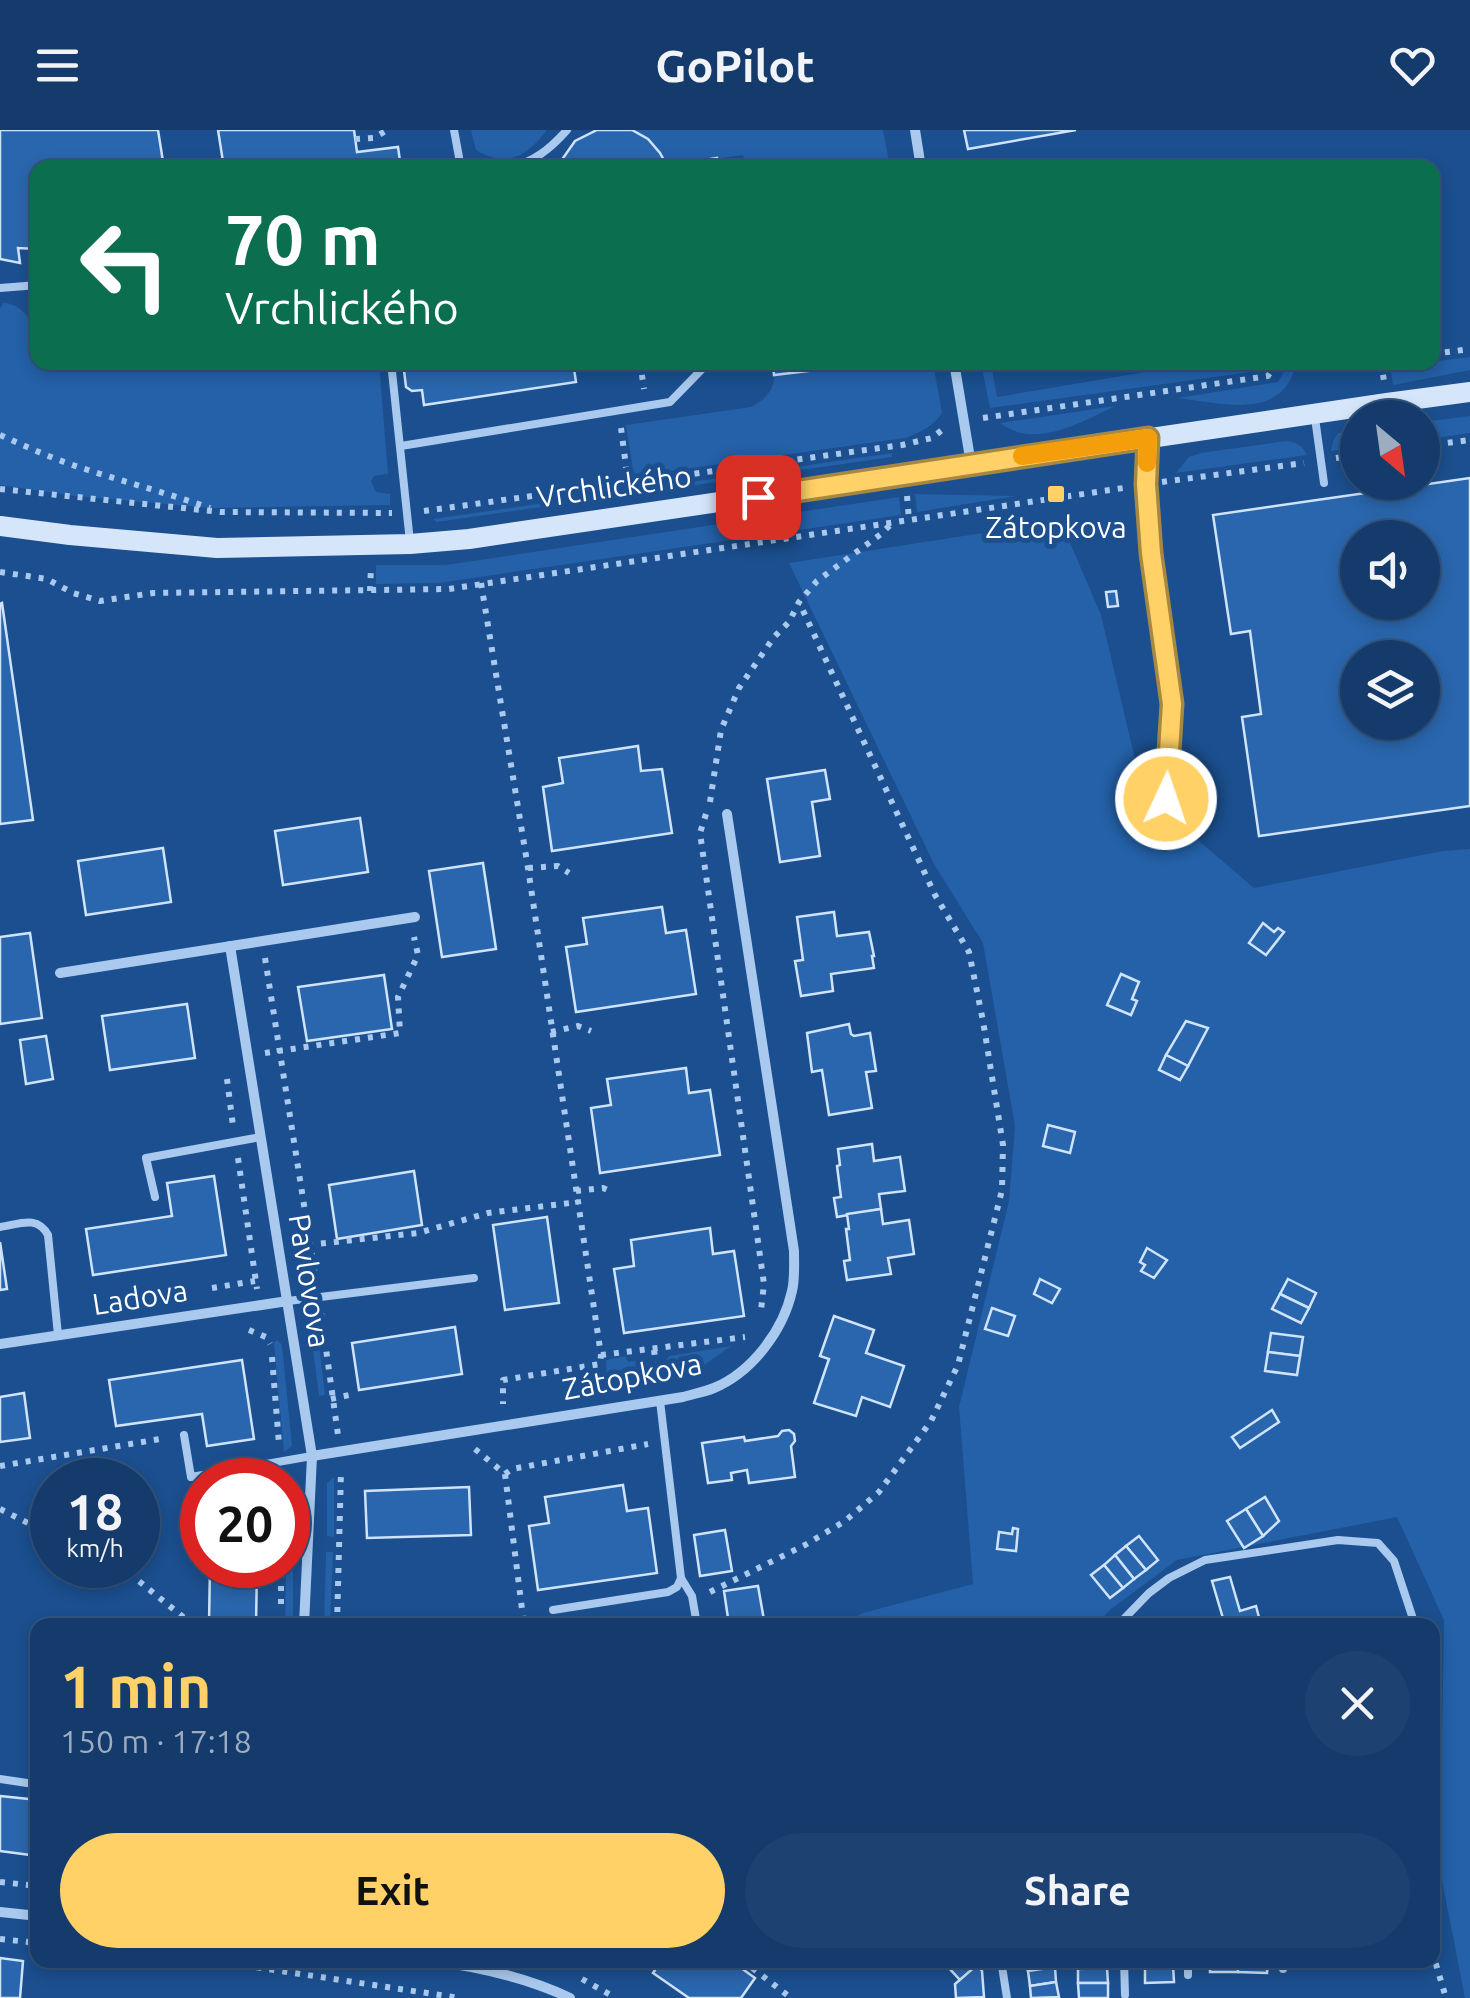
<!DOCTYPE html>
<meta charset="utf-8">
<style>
:root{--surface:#143b6b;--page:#1d4271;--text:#f1f3f6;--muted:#9dadc1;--line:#33557e;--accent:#ffd166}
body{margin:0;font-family:Ubuntu,sans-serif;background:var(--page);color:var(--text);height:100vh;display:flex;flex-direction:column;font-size:38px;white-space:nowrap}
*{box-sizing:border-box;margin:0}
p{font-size:32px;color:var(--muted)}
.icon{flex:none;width:55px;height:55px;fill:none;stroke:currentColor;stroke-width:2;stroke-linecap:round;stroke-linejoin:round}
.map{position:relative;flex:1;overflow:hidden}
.details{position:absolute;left:30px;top:1488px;width:1410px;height:350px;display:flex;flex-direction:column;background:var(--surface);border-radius:20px;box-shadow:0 5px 15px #0003,0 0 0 2px var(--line)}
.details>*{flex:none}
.banner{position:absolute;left:30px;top:30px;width:1410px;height:210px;border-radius:20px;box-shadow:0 5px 15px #0003,0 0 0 2px var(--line);background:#0b6e4f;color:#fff;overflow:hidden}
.needle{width:65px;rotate:151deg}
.tools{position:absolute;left:1340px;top:270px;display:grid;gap:20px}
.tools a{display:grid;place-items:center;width:100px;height:100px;border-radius:50%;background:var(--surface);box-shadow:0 5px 15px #0003,0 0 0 2px var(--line);font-size:50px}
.speed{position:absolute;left:30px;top:1328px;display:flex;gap:20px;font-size:50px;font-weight:700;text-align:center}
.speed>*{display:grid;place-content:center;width:130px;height:130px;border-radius:50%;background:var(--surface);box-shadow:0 5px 15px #0003,0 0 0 2px var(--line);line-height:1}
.speed small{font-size:25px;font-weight:400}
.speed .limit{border:15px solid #d22;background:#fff;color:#111}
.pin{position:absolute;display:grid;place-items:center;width:85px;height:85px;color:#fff;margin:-42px;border-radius:20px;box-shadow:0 5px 15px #0006}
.me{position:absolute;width:110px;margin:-55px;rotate:3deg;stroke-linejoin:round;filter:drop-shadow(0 0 8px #0008)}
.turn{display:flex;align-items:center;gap:35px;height:210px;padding:0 30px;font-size:45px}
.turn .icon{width:130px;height:130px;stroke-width:2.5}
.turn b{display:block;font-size:70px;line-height:85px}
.round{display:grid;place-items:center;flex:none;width:105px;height:105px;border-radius:52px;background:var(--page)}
.summary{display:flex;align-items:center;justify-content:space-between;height:170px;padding:0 30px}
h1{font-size:60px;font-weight:600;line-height:75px;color:var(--accent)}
.primary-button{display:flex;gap:20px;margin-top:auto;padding:20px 30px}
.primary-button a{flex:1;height:115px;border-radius:60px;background:var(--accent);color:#111;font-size:40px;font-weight:600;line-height:115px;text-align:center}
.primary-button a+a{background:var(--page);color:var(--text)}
header{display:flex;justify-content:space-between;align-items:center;height:130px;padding:0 30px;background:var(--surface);font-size:45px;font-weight:600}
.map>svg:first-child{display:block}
.green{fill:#2461a8}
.building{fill:#2a66ad;stroke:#cfe3fa;stroke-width:2.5;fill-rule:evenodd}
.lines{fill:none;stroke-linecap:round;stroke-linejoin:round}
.path{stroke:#a9c9ee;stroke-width:6;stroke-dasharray:5 8;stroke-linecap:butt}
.lane{stroke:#a9c9ee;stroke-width:8}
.street{stroke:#a9c9ee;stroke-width:10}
.secondary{stroke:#d6e6fa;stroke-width:20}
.route-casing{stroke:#a68842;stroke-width:25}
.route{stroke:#ffd166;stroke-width:18}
.slow{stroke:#f59e0b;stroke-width:18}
.poi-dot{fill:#ffd166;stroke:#1b4f8f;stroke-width:4}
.labels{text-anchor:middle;stroke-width:10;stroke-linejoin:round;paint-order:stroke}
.street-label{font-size:30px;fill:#fff;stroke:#1b4f8f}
.poi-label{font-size:30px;fill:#fff;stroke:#1b4f8f}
</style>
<header><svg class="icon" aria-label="menu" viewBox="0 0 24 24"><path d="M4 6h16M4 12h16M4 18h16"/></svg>GoPilot<svg class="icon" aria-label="heart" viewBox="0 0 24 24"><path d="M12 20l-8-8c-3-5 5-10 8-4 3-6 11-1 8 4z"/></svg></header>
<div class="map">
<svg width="1470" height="1868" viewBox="0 0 1470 1868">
<rect width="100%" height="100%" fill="#1b4f8f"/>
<g class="green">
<path d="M471 0H547C527 26 507 39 476 20Z"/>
<path d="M632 0H883L890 37H746L743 25 667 36C659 19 648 9 632 0Z"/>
<path d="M3 173C32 174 38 209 38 232 57 232 75 238 95 232L379 233 388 344 374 346 371 351 376 362 390 364V375L210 378 75 366 0 355V179Z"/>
<path d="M1470 227V240L1393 255 1390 237Z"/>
<path d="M774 232 933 233 942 283C934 296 919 303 905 308L634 346 626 295 751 277C770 268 777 254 774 232Z"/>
<path d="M981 233H991L997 267 1199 233H1269L1265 240 990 278Z"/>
<path d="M1289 233H1296C1284 292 1221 273 1178 268L1278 252Z"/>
<path d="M1115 276C1081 292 1036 320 1000 293Z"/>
<path d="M1470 286V303L1423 310V292Z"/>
<path d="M1357 301V317L1331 321 1333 311 1338 303Z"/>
<path d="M1286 311C1297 312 1302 315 1307 325L1176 343 1189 327 1201 323Z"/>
<path d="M892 323V327L437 392 433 389Z"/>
<path d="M915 364 1016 366 917 382Z"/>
<path d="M899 367 901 385 439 453 376 454V435H446Z"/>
<path d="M1002 400 1068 408 1101 485 1143 663 1254 758 1443 721 1470 719V1868H1465L1440 1740 1444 1490 1397 1387 1177 1430 1111 1479 1095 1495H840L863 1483 973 1454 959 1277 1009 1071 1015 996 983 813 934 734 789 433Z"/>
<path d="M311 1205 319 1214 325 1265 319 1266Z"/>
<path d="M277 1210 282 1215 292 1316 284 1322 274 1213Z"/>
<path d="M731 1216 700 1238 664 1246 663 1235 669 1226Z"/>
<path d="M625 1226 628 1232 640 1230 645 1233 647 1242 607 1248 606 1230Z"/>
<path d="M288 1346 293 1349V1495H285Z"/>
<path d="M334 1347V1407L327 1406V1353Z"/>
<path d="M326 1422H333L330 1495H324Z"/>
</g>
<g class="building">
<path d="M0 0H158L164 38H38V119L18 118 20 133 0 129Z"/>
<path d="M218 0H354L357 22 398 17 401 38H224Z"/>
<path d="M597 0H632L648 9 660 23 667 36 717 28 718 38H559L561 31 575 11Z"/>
<path d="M964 0H1076L968 19Z"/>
<path d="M403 232H573L576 252 424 275 422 260 412 261 406 257Z"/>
<path d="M773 232H816L817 240 774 245Z"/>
<path d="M1470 348V676L1259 706 1242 587 1261 584 1250 501 1231 504 1213 385ZM1358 408H1422V472H1358ZM1358 528H1422V592H1358Z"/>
<path d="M1116 461 1118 476 1108 477 1106 462Z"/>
<path d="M2 473 33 690 0 694V474Z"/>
<path d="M638 616 641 641 662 639 672 703 552 721 543 657 563 653 559 628Z"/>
<path d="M825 640 830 669 812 672 820 726 780 732 767 649Z"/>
<path d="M360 688 368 742 283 755 275 701Z"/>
<path d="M163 718 171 772 86 785 78 731Z"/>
<path d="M483 733 496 819 442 827 429 741Z"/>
<path d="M662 777 666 803 686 800 696 864 576 882 566 817 587 814 583 788Z"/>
<path d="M834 782 837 806 869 802 874 826H872L874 838 831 844 833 861 801 866 795 831 803 830 797 787Z"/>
<path d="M1263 793 1274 802 1278 798 1284 802 1266 825 1249 813Z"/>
<path d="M30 803 42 888 0 894V807Z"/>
<path d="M1121 844 1139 852 1132 869 1137 871 1131 885 1107 875Z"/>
<path d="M384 845 392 899 307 911 298 857Z"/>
<path d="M187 874 195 928 110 940 102 886Z"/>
<path d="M1186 891 1208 898 1188 936 1166 925Z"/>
<path d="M849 894 851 904 854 906 870 903 876 941 866 942 872 978 829 985 822 940 812 942 807 903Z"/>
<path d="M46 906 53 949 26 954 20 910Z"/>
<path d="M1166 925 1188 936 1180 950 1159 940Z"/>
<path d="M686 938 689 963 710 960 720 1025 600 1043 591 978 611 975 607 949Z"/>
<path d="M1048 995 1075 1002 1070 1023 1043 1016Z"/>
<path d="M872 1014 874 1031 900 1027 905 1061 879 1064 881 1079 837 1087 834 1068 841 1067 837 1036 840 1035 838 1019Z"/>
<path d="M414 1041 422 1095 337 1109 329 1055Z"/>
<path d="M214 1046 226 1125 93 1145 86 1099 172 1086 167 1053Z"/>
<path d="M881 1079 883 1094 909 1090 914 1124 888 1128 891 1144 847 1150 844 1131 850 1130 846 1099H849L847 1084Z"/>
<path d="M547 1087 559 1173 505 1180 493 1095Z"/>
<path d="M710 1098 713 1124 734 1121 744 1186 624 1203 614 1139 634 1136 631 1110Z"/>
<path d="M0 1112 7 1159 0 1160Z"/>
<path d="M1147 1118 1167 1130 1154 1148 1141 1141 1145 1135 1140 1132Z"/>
<path d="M1040 1149 1060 1159 1052 1173 1034 1164Z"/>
<path d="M1288 1149 1316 1163 1309 1178 1280 1164Z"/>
<path d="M1280 1164 1309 1178 1301 1193 1272 1179Z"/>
<path d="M992 1178 1015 1186 1008 1206 985 1199Z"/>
<path d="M834 1186 874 1200 866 1223 904 1236 890 1277 862 1267 856 1286 814 1273 829 1229 820 1226Z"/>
<path d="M455 1197 462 1244 359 1260 352 1213Z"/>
<path d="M1271 1203 1303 1207 1300 1226 1268 1222Z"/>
<path d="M1268 1222 1300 1226 1297 1245 1265 1241Z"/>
<path d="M242 1230 254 1309 207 1316 202 1284 116 1296 109 1250Z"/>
<path d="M24 1263 30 1308 0 1312V1267Z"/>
<path d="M1272 1280 1279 1292 1240 1318 1232 1307Z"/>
<path d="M789 1300 794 1304 795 1311 791 1316 795 1347 749 1353 747 1340 731 1343 732 1350 708 1353 702 1313 744 1307 745 1311 778 1306 782 1301Z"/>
<path d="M623 1355 627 1381 648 1378 657 1443 538 1460 529 1396 549 1393 545 1367Z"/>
<path d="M469 1357 471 1405 367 1408 365 1361Z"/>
<path d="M1265 1367 1279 1391 1263 1406 1246 1379Z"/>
<path d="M1246 1379 1263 1406 1244 1418 1227 1391Z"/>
<path d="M1013 1398 1018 1399 1016 1421 997 1419 999 1402 1012 1404Z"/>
<path d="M725 1400 732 1441 700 1446 694 1405Z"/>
<path d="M1139 1406 1158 1430 1146 1440 1126 1416Z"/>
<path d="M1126 1416 1146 1440 1134 1449 1115 1425Z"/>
<path d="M1115 1425 1134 1449 1123 1458 1104 1435Z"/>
<path d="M210 1435H257L256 1495H209Z"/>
<path d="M1104 1435 1123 1458 1110 1468 1091 1445Z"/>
<path d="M1230 1447 1240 1481 1256 1476 1261 1495H1225L1212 1451Z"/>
<path d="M758 1456 764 1490 729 1495 724 1461Z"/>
<path d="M0 1666 38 1670V1726L0 1721Z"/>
<path d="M0 1828 23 1831 20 1868H0Z"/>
<path d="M662 1830H730L755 1848 741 1868H689L653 1843Z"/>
<path d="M958 1830H981L982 1831 960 1850 949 1838Z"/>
<path d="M1026 1830H1054L1055 1837 1028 1841Z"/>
<path d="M1078 1830H1107V1838L1078 1839Z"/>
<path d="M1145 1830H1173V1835L1145 1836Z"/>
<rect x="1210" y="1830" width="28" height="12"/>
<path d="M1238 1830H1268L1267 1843 1238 1842Z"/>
<path d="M1309 1830H1339V1836L1309 1835Z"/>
<rect x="1339" y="1830" width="30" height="6"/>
<path d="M977 1835 982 1841 984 1867 956 1868 955 1854Z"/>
<path d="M1173 1835 1174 1852 1145 1853V1836Z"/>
<path d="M1055 1837 1056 1852 1030 1856 1028 1841Z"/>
<path d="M1107 1838 1108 1853H1078V1839Z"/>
<path d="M1056 1852 1059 1867 1031 1868 1030 1856Z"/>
<path d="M1078 1853H1108V1868H1079Z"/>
</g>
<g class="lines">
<g class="path">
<path d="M355 9 374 8 387 0"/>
<path d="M1432 224 1470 219"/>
<path d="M640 232 644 259"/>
<path d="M1381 232 1384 251"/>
<path d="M983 288 1268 246 1277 232"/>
<path d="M621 298 628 352"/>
<path d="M0 305C29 318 58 331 88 340 129 353 170 364 210 378"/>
<path d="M1422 316 1470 310"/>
<path d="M1336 328 1358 325"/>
<path d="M1162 352 1304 333"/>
<path d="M0 359 221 382 392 383"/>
<path d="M907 366 909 390"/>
<path d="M424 381 902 315 932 308 947 296"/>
<path d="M0 442 47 449 73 463 100 471 153 463 449 459 1130 357"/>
<path d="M481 453 528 738 601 1225 600 1234 503 1250V1274"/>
<path d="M370 461 371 437"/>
<path d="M710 672 721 600 739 558 774 507 789 492 799 472 817 451 881 404 893 392"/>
<path d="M706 684 700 703 764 1154 761 1180"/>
<path d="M528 738 558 736 569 743"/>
<path d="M265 828 316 1151"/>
<path d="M551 902 578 896 591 901"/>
<path d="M265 923 400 903 398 867 418 825 414 807"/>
<path d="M227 949 233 996"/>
<path d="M238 1028 257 1159"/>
<path d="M576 1061 603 1058 610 1061"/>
<path d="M308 1115 418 1103 488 1083 578 1072"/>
<path d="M212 1158 255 1151"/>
<path d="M321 1183 338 1305"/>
<path d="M249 1200 266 1207 270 1214"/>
<path d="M654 1220 658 1253"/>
<path d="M601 1225 745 1207"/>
<path d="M272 1227 279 1314"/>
<path d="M331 1269 354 1264"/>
<path d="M475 1319 505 1344 524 1495"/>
<path d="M0 1336 166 1308"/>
<path d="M505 1344 512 1339 648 1314"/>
<path d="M0 1379 52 1405"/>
<path d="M119 1435 193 1495"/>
<path d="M710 1462 805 1415 845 1391 879 1362 931 1291 958 1235 1002 1060 1003 1015 983 891 969 822 935 765 799 472"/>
<path d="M281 1474V1435"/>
<path d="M337 1495 341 1342"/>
<path d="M0 1752 38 1756"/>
<path d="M0 1809 38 1813"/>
<path d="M1432 1821 1446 1868"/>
<path d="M192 1830 254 1837 460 1868"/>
<path d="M742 1830 791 1868"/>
<path d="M582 1849 616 1868"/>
</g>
<g class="lane">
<path d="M454 0 461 38"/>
<path d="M725 36V38"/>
<path d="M509 38C534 32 550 19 567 0"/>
<path d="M0 158 38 155"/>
<path d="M391 232 410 412"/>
<path d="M1315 288 1324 353"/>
<path d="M1147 312 1146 354 1151 423 1171 574 1166 669"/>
<path d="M401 316 670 272 709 232"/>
<path d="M155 1067 146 1028 261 1007"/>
<path d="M0 1097C20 1094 37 1085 48 1105L58 1205"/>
<path d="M288 1171 474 1148"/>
<path d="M660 1271 681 1448 692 1466 697 1495"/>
<path d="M184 1305 191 1347 312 1326"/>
<path d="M553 1480 668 1462 677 1457 681 1448"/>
<path d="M1118 1495 1149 1463 1169 1448 1205 1430 1338 1410 1378 1413 1394 1431 1415 1495"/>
<path d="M0 1649 27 1653"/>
<path d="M1001 1830 1007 1868"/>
<path d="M1124 1830 1125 1865"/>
<path d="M1188 1830V1845"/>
<path d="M1283 1830V1839"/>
</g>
<g class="street">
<path d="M915 0 921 38"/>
<path d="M954 232 971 334"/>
<path d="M230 816 312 1326 304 1495"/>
<path d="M60 843 415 787"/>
<path d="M0 1214 288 1171"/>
<path d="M312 1326 683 1267C693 1264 704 1262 714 1258 752 1242 783 1201 792 1161 795 1149 794 1134 794 1121L727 684"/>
<path d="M0 1782 38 1786"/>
<path d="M427 1830C475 1836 526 1847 570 1868"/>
</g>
<path class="secondary" d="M0 396 70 405 217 418 410 414 469 409 1387 273 1470 262"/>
</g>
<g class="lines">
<g class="route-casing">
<path id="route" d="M758 367 1148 308 1146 354 1151 423 1172 574 1166 669"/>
</g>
<use href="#route" class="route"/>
<path class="slow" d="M1022 326 1148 308 1147 333"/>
</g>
<rect class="poi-dot" x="1046" y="354" width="20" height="20" rx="5"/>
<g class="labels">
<g class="street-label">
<text transform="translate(614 357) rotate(-8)" y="10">Vrchlického</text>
<text transform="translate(309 1151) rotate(81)" y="10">Pavlovova</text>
<text transform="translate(140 1168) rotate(-9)" y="10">Ladova</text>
<text transform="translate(632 1247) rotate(-11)" y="10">Zátopkova</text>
</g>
<g class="poi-label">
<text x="1056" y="408">Zátopkova</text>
</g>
</g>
</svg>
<div class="tools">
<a><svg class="needle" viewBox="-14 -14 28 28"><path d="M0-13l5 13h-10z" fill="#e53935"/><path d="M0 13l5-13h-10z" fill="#9dadc1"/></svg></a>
<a><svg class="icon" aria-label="sound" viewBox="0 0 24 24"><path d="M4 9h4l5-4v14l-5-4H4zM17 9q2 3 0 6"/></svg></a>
<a><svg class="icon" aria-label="layers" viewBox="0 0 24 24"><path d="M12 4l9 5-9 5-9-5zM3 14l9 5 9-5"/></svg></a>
</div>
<div class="speed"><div>18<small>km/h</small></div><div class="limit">20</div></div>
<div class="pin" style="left:758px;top:367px;background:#d93025"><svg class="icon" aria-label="arrive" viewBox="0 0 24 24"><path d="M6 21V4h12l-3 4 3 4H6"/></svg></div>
<svg class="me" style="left:1166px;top:669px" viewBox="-20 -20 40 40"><circle r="17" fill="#ffd166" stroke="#fff" stroke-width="3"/><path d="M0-11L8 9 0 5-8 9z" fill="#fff"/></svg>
<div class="banner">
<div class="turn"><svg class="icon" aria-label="left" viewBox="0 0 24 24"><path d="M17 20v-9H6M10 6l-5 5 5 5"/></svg><div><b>70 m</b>Vrchlického</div></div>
</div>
<section class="details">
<div class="summary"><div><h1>1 min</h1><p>150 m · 17:18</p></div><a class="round"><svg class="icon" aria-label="close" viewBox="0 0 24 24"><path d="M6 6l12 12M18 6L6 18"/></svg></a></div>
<div class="primary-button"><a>Exit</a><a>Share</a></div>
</section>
</div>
